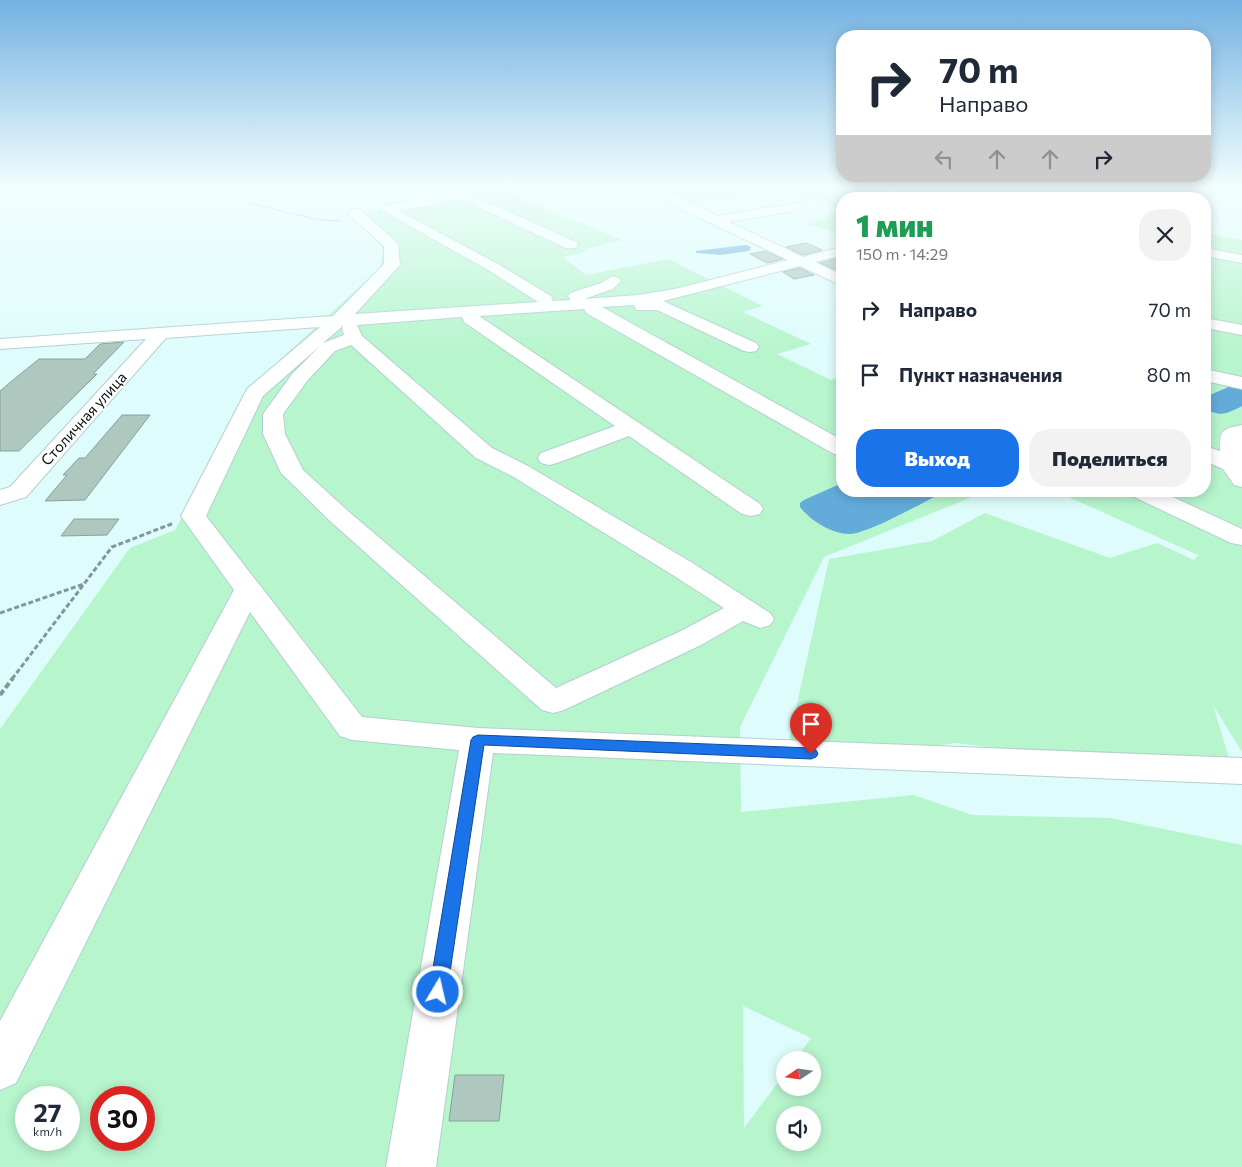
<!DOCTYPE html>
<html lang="ru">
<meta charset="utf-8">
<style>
:root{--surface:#fff;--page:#f2f2f3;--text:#1f2937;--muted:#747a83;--accent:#1a73e8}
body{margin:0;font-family:Commissioner,sans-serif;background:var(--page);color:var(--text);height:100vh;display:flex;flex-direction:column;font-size:19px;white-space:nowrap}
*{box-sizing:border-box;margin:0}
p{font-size:16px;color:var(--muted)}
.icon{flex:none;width:28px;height:28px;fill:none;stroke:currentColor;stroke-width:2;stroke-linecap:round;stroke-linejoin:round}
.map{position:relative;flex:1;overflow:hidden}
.panel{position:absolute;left:836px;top:192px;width:375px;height:305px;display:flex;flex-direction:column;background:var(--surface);border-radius:20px;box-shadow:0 2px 12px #0003}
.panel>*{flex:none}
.guide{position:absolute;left:836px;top:30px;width:375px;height:152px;border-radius:20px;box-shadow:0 2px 12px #0003;background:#fff;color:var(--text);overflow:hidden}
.needle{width:32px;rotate:257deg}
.tools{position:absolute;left:776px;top:1051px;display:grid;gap:10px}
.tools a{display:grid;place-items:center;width:45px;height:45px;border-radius:50%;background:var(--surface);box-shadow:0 2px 12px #0003;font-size:25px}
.speed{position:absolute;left:15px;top:1086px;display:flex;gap:10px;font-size:25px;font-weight:700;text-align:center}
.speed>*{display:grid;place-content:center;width:65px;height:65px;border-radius:50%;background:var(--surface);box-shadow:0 2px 12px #0003;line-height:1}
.speed small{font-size:12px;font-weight:400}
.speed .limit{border:8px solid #d22;background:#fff;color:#111}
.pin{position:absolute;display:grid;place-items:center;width:42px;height:42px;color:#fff;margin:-51px -21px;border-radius:50% 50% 50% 0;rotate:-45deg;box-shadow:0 0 5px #0007}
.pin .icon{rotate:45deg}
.me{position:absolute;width:55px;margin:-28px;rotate:9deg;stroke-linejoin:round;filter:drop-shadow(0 0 4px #0008)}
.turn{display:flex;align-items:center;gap:18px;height:105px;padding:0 20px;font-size:22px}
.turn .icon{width:65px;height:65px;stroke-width:2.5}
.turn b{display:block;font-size:35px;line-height:42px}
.lanes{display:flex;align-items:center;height:48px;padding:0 20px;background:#0003;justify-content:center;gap:25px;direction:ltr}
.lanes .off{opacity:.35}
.round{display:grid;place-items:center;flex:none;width:52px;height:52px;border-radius:20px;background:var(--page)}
.head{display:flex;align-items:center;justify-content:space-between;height:85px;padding:0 20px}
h1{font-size:30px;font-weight:800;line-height:38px;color:#1e9e55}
.action{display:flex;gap:10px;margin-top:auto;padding:10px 20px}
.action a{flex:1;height:58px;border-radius:20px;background:var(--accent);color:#fff;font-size:20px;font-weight:800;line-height:58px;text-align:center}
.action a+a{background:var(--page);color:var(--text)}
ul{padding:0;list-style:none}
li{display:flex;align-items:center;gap:15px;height:65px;padding:0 20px}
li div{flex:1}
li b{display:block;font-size:19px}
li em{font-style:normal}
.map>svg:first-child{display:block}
.green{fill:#b7f5cd;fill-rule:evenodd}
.water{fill:#63acda}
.building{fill:#aec8c0;stroke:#88a19a}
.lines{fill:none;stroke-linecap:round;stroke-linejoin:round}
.minor-casing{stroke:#b4cfd0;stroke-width:2}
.path-far2{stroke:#829797;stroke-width:1;stroke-dasharray:2.5 1;stroke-linecap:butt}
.path-far1{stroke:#829797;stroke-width:3;stroke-dasharray:5 2.5;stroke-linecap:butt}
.path{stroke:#829797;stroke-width:4;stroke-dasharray:6 3;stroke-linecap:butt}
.minor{fill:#fff;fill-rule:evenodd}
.route{fill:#1a73e8;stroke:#114b97}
.labels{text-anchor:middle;stroke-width:4;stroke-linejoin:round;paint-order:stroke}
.far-street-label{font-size:15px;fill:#061010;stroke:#fff}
</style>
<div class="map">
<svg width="1242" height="1167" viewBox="0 0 1242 1167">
<rect width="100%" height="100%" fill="#dffcfc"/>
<g class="green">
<path d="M658 187H959L1022 199H842V209L779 188 684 203Z"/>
<path d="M496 188 622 240 586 249 583 253 563 257 586 275 668 259 763 306 743 312 811 344 777 354 831 380 842 377V491H987L824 557 740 727 741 812 914 795 972 815 1110 818 1242 845V1167H0V729L130 548 175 530 253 385 380 268 383 248 354 215ZM743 1006 811 1038 795 1060H812V1088H785V1073L744 1128ZM26 1098H69V1140H26ZM101 1098H144V1140H101ZM785 1115H812V1142H785Z"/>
<path d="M842 211V235L807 224Z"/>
<path d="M1205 233 1242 240V752L1213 705 1235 778 956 743 783 767 829 559 932 541 985 513 1110 558 1157 543 1194 560 1198 555 1055 491H1205Z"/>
</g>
<g class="water">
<path d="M746 245 751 247 749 251 721 255 697 253 695 251Z"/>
<path d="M1231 386H1242V406C1226 414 1222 417 1205 409V397Z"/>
<path d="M842 483V491H946C925 501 870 533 850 534 831 534 810 520 800 507V503L804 500Z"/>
</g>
<g class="building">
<path d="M806 243 822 250 803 255 786 247Z"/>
<path d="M765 251 783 259 767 263 750 254Z"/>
<path d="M839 258 842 259V269L837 270 820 263Z"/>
<path d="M800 268 814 275 794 279 783 272Z"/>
<path d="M124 342 93 374H97L19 451H0V391L13 380 39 359H85L100 344Z"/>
<path d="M122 415H150L85 500 45 501 67 475H63L79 458H85Z"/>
<path d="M74 519H119L107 535 61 536Z"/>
<path d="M455 1075H504L499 1121H449Z"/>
</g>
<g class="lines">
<g class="minor-casing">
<g id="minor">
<path d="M647 187H661L717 216 796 203 801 204 802 207 796 211 729 222 803 257 842 247V255L815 262 842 275V286L800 266 663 301 756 343 759 347 756 351 750 352 744 351 657 310H636L634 305 602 307 842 440V456L834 454 586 313 584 309 479 316 760 504 763 509 760 514 751 516 742 514 629 436 557 463 549 465 541 463 538 458 541 453 615 426 464 322 462 317 357 325 362 336 492 448 528 466 691 562 770 613 774 619 770 625 760 628 743 621 701 645 564 710 553 713 542 710 330 521 281 473 263 434V414L293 373 321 345 263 396 206 516 362 717 478 728 1242 758V784L493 753 436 1167H386L459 750 352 740 340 736 250 612 16 1083 0 1090V1021L234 590 181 516 247 389 320 327 166 338 26 497 0 505V490L10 487 146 339 0 349V339L333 316 384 264V246L349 215 347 212 354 208 359 209 396 242 398 245 400 265 355 314 538 302 488 270 380 209 386 205 462 191 576 242 578 245 576 248H566L461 199 399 211 498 264 551 296 553 299 552 301 571 300 568 296 570 293 601 283 613 276 619 278 621 281 613 289 584 299 638 295 675 289 788 260 681 209ZM344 325 342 328 344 335 323 343ZM351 345 476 458 512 476 671 574 724 608 681 631 556 688 348 511 303 470 285 434 283 414 307 381 335 351Z"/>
<path d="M874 187H896L941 196 943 199H918L876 190Z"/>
<path d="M1181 187H1214L1242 190V198L1187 191Z"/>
<path d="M1205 248 1242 255V263L1205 256Z"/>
<path d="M1205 318 1242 325V335L1205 328Z"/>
<path d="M1205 369 1242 377V389L1205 381Z"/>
<path d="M1242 425V487L1234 485 1223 469 1205 461V446L1220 451C1219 430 1222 429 1242 425Z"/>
<path d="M1128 491H1160L1242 529V545L1231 543 1132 496Z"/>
</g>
</g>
<path class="path-far2" d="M230 187 248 203 319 220 340 221"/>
<g class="path-far1">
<path d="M0 613 84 584"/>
<path d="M12 679 112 547 174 523"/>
</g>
<path class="path" d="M0 695 13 678"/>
<use href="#minor" class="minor"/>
</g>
<linearGradient id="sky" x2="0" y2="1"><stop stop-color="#73b1e2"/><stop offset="0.53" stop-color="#f1fefe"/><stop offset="1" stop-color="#f1fefe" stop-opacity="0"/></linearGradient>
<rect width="1242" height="350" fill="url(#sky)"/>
<path class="route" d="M478 735 811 748 816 750 818 754 816 757 811 759 484 745 447 992 445 998 438 1001 432 998 429 992 471 740 473 737Z"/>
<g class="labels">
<g class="far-street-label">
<text transform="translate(84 419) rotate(-48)" y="5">Столичная улица</text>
</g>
</g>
</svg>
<div class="tools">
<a><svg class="needle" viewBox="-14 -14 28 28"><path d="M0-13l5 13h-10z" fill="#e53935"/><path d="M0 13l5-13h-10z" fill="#747a83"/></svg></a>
<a><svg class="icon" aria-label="sound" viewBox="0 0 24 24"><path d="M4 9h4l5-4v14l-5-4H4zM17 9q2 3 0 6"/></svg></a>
</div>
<div class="speed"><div>27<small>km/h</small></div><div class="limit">30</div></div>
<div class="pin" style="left:811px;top:754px;background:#d93025"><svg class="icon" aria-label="arrive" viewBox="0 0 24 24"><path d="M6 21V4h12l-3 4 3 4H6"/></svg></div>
<svg class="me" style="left:438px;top:992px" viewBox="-20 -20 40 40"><circle r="17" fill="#1a73e8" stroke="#fff" stroke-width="3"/><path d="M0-11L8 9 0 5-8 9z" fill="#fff"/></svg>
<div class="guide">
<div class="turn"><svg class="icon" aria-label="right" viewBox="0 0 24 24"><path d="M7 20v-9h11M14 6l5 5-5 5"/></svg><div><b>70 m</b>Направо</div></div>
<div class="lanes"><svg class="icon off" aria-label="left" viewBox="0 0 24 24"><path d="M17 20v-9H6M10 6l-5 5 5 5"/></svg><svg class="icon off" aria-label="ahead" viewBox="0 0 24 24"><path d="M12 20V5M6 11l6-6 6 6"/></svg><svg class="icon off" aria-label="ahead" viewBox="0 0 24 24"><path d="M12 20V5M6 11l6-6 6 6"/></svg><svg class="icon" aria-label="right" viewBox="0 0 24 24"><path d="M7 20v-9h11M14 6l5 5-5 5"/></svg></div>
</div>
<section class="panel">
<div class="head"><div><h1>1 мин</h1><p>150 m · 14:29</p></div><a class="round"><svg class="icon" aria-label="close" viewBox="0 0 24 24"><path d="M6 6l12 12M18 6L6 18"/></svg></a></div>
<ul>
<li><svg class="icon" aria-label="right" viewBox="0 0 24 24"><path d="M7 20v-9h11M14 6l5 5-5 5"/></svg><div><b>Направо</b></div><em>70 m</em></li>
<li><svg class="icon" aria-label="arrive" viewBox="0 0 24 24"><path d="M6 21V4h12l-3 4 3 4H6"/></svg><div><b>Пункт назначения</b></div><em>80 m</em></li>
</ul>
<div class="action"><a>Выход</a><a>Поделиться</a></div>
</section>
</div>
